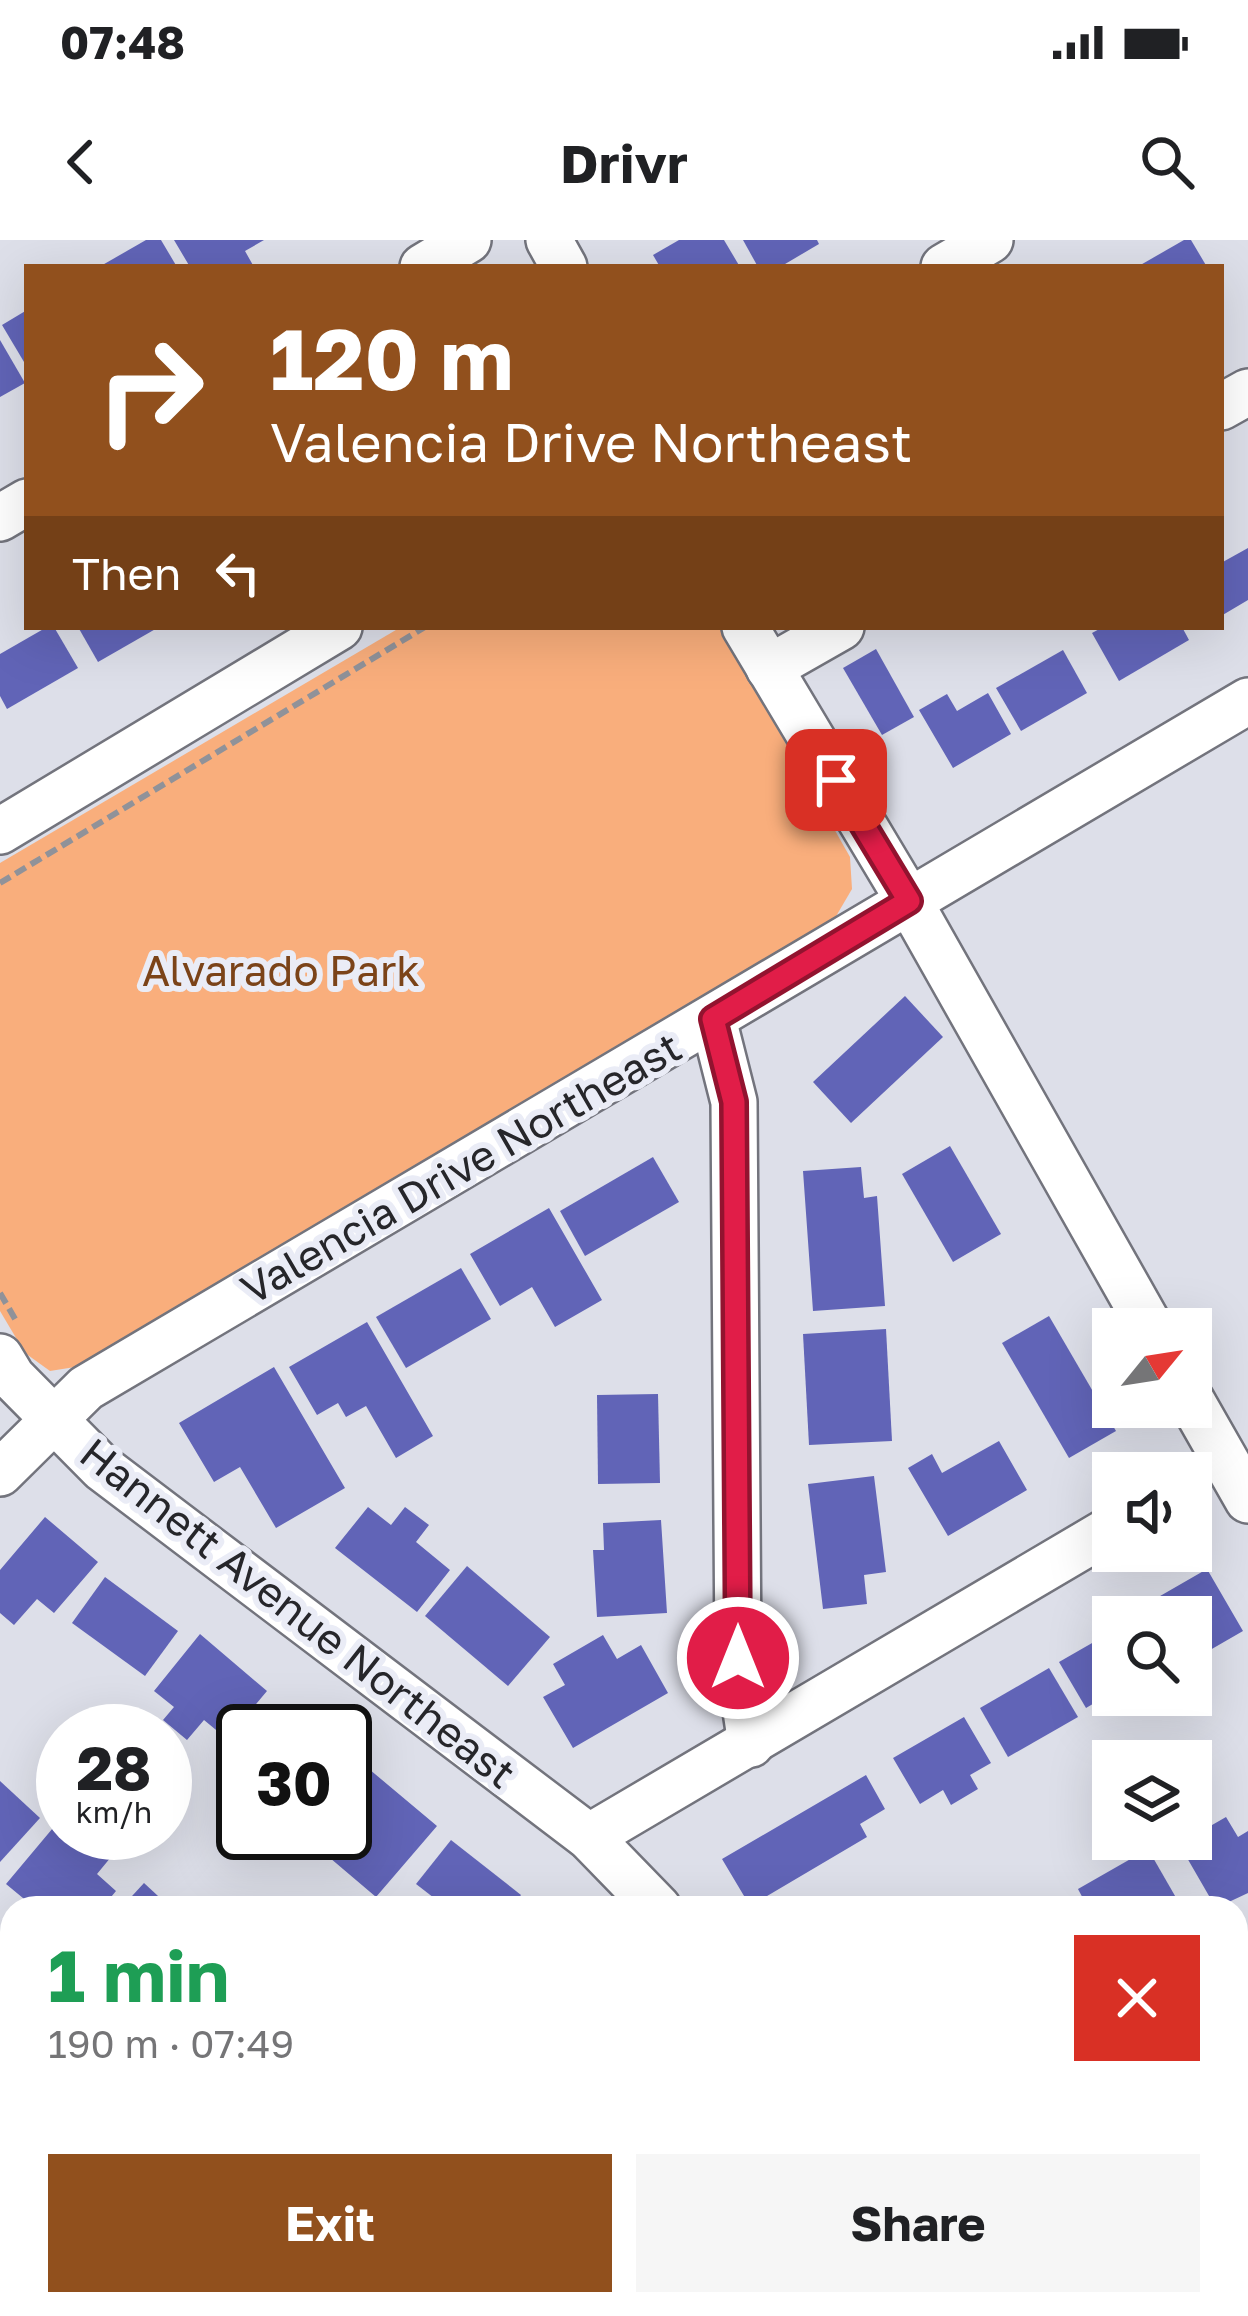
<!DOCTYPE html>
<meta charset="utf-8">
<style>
:root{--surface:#fff;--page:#f6f6f6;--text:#202124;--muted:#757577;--accent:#91501d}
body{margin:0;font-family:"Golos Text",sans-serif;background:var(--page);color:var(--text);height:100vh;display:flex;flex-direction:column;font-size:45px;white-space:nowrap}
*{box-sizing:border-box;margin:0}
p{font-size:39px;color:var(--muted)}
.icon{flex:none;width:66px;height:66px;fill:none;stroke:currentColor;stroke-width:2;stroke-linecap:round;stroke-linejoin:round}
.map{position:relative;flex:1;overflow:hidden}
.panel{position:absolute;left:0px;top:1656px;width:1248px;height:420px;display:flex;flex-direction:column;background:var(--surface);border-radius:36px 36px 0 0;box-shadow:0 12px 48px #0002}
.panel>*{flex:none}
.top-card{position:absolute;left:24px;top:24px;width:1200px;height:366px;border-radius:0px;box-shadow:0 12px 48px #0002;background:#91501d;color:#fff;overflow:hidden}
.needle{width:78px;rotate:60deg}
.controls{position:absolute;left:1092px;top:1068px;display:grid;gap:24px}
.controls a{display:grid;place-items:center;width:120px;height:120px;border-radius:0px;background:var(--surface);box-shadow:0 12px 48px #0002;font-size:60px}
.speed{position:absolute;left:36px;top:1464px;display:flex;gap:24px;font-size:60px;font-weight:700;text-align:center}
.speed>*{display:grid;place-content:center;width:156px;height:156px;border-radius:50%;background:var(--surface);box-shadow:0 12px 48px #0002;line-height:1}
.speed small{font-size:30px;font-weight:400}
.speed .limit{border:6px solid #111;border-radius:18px;background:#fff;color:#111}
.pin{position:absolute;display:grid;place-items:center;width:102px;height:102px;color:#fff;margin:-51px;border-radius:24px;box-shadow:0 6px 18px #0006}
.me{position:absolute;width:132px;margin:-66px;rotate:0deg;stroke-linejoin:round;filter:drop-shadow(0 0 9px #0008)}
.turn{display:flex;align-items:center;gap:42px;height:252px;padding:0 48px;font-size:54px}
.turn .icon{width:156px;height:156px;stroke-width:2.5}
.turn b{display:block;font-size:84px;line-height:102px}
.then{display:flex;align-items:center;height:114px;padding:0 48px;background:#0003;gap:24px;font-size:45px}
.round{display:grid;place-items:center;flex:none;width:126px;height:126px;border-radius:0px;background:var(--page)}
.head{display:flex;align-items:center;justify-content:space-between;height:204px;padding:0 48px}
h1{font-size:72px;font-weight:700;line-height:90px;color:#1e9e55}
.action{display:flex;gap:24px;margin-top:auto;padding:24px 48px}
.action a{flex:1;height:138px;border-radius:0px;background:var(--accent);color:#fff;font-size:48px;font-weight:700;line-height:138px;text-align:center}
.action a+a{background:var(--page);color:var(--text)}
.status{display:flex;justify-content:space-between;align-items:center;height:84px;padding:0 60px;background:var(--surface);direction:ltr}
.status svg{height:33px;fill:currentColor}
header{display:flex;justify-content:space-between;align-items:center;height:156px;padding:0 48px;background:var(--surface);font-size:54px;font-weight:700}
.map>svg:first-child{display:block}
.green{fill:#f9ae7c}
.building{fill:#6164b7}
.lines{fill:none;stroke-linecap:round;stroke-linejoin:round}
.minor-casing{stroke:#73747d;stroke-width:50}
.path{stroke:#909299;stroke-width:6;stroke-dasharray:12 6;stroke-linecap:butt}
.minor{stroke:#fff;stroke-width:45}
.route-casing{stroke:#92132f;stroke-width:30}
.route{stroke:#e11d48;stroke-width:21}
.labels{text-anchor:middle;stroke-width:12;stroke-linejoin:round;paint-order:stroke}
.park-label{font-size:42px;fill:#7b4318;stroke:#eaecf6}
.street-label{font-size:42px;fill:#26262a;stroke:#eaecf6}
</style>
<div class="status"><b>07:48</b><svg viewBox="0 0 49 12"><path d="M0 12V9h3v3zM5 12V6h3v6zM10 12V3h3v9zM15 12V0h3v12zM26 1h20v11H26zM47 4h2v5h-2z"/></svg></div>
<header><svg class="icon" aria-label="back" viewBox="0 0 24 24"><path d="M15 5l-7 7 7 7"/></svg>Drivr<svg class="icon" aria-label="search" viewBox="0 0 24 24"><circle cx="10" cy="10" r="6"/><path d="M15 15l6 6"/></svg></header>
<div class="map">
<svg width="1248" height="2076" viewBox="0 0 1248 2076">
<rect width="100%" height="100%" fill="#dddfe9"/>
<path class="green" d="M401 387H720L850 617 852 649 835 678 75 1127 50 1131 25 1113 0 1071V623Z"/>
<g class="building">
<path d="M146 0H161L177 27H99Z"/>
<path d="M174 0H264L245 11 254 27H190Z"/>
<path d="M679 0H724L740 27H660L653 15Z"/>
<path d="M743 0H817L819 4 780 27H758Z"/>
<path d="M1184 0H1191L1207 27H1137Z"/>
<path d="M27 70V127L2 85Z"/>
<path d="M0 100 25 143 0 157Z"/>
<path d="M1248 308V360L1221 376V323Z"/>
<path d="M47 387H54L78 428 7 469 0 456V414Z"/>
<path d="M78 387H159L98 422Z"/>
<path d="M1103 387H1182L1189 400 1119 441 1092 393Z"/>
<path d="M876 409 914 477 882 495 843 428Z"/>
<path d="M1063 410 1087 453 1021 491 996 448Z"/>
<path d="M988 453 1011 494 953 528 919 470 947 454 957 471Z"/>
<path d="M905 756 943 797 851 883 813 842Z"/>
<path d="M950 906 1001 994 953 1022 902 934Z"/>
<path d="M653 917 679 962 585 1016 560 971Z"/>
<path d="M861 927 864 958 877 956 885 1066 813 1071 803 931Z"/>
<path d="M549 968 602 1060 555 1087 532 1047 500 1066 470 1014Z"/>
<path d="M461 1028 491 1079 406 1128 376 1077Z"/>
<path d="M1049 1076 1116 1191 1069 1218 1002 1103Z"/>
<path d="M367 1082 433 1196 396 1218 366 1166 346 1177 338 1163 317 1175 289 1127Z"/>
<path d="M886 1089 892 1201 809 1205 803 1094Z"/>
<path d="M274 1127 345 1248 276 1288 240 1227 214 1242 179 1183Z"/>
<path d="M658 1154 660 1243 598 1244 597 1155Z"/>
<path d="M999 1201 1027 1250 948 1296 908 1228 932 1214 942 1233Z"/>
<path d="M874 1236 886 1332 864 1335 867 1364 823 1369 808 1244Z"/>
<path d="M368 1267 391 1285 405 1267 429 1285 416 1302 450 1330 417 1372 335 1308Z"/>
<path d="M45 1277 98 1322 54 1373 37 1359 14 1385 0 1373V1330Z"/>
<path d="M661 1280 667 1373 597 1377 593 1310H604L603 1283Z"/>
<path d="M467 1326 550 1397 508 1446 425 1376Z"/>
<path d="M1207 1329 1243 1391 1191 1421V1377H1147L1141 1367Z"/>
<path d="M105 1337 178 1391 145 1436 72 1383Z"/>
<path d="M1113 1391V1452L1086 1468 1059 1422Z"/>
<path d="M200 1394 267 1451 227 1499 204 1480 187 1500 163 1480 174 1467 154 1451Z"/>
<path d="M603 1395 617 1419 641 1405 668 1453 573 1508 543 1457 565 1445 553 1424Z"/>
<path d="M1049 1428 1078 1477 1008 1517 980 1468Z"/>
<path d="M281 1471 307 1491H265Z"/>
<path d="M964 1477 991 1523 970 1535 978 1549 951 1565 943 1550 920 1564 893 1518Z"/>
<path d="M369 1529 437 1586 376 1657 310 1601 316 1593H345V1558Z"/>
<path d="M866 1535 885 1569 860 1584 867 1597 750 1666 722 1619Z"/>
<path d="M0 1541 40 1578 0 1622Z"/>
<path d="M63 1576V1593H83L111 1617 97 1634 116 1651 102 1668H35L6 1644Z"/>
<path d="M1226 1577 1238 1597 1248 1591V1653L1216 1668 1179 1604Z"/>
<path d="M451 1600 521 1655 511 1668H447L416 1644Z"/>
<path d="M1148 1609 1182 1668H1088L1078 1649Z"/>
<path d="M144 1643 171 1668H121Z"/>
<path d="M1248 1826V1921L1240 1926 1236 1882 1247 1875 1236 1856V1833Z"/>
<path d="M12 1871V1982L0 1972V1886Z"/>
<path d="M159 2064H245L233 2076H172Z"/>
<path d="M499 2064H567L575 2076H478Z"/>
<path d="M739 2064H849L856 2076H746Z"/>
<path d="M1076 2064H1141L1148 2076H1055Z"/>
</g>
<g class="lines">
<g class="minor-casing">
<g id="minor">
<path d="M549 0 564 27"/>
<path d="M423 27 468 0"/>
<path d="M944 27 990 0"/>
<path d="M1221 167 1248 152"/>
<path d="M0 278 27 262"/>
<path d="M745 387 909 661 1151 1089"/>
<path d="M769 428 841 387"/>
<path d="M0 591 339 387"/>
<path d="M713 779 734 862 738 1418 751 1504"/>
<path d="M0 1117 12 1137 102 1228 589 1597 658 1668"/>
<path d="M1191 1160 1248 1260"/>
<path d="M0 1233 86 1148 1248 461"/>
<path d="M589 1597 1113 1288"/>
<path d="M0 1749 12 1759"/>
<path d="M1236 1755 1248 1748"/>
<path d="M367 2064 375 2076"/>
<path d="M932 2064 939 2076"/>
</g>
</g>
<g class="path">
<path d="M0 643 425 387"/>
<path d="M0 1053 18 1084"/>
</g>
<use href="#minor" class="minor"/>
</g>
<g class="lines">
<g class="route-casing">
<path id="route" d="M738 1418 734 862 713 779 909 661 836 540"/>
</g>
<use href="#route" class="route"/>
</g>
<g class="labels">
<g class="park-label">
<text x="281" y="746">Alvarado Park</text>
</g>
<g class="street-label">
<text transform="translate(461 928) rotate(-30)" y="15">Valencia Drive Northeast</text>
<text transform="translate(298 1373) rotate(38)" y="15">Hannett Avenue Northeast</text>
</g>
</g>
</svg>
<div class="controls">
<a><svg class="needle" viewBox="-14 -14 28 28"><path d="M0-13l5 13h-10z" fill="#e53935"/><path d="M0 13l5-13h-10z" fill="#757577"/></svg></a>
<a><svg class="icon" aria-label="sound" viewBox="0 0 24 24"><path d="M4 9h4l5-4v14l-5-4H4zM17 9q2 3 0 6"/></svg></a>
<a><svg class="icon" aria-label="search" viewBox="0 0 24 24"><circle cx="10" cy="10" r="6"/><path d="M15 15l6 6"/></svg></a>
<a><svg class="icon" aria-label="layers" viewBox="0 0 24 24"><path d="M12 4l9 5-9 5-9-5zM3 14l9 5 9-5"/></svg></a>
</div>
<div class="speed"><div>28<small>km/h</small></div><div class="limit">30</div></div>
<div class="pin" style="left:836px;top:540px;background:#d93025"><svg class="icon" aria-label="arrive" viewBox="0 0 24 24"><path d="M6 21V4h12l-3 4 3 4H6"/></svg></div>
<svg class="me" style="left:738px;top:1418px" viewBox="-20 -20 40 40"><circle r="17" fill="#e11d48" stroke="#fff" stroke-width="3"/><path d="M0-11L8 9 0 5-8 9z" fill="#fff"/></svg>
<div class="top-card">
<div class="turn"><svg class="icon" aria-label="right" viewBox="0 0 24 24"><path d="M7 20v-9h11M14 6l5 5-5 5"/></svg><div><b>120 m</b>Valencia Drive Northeast</div></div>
<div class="then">Then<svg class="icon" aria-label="left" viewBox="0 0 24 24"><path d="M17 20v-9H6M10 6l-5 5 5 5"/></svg></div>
</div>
<section class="panel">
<div class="head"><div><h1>1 min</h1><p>190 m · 07:49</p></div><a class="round" style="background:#d93025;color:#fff"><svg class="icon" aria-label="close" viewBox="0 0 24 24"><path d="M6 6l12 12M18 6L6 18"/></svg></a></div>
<div class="action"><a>Exit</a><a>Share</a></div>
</section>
</div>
